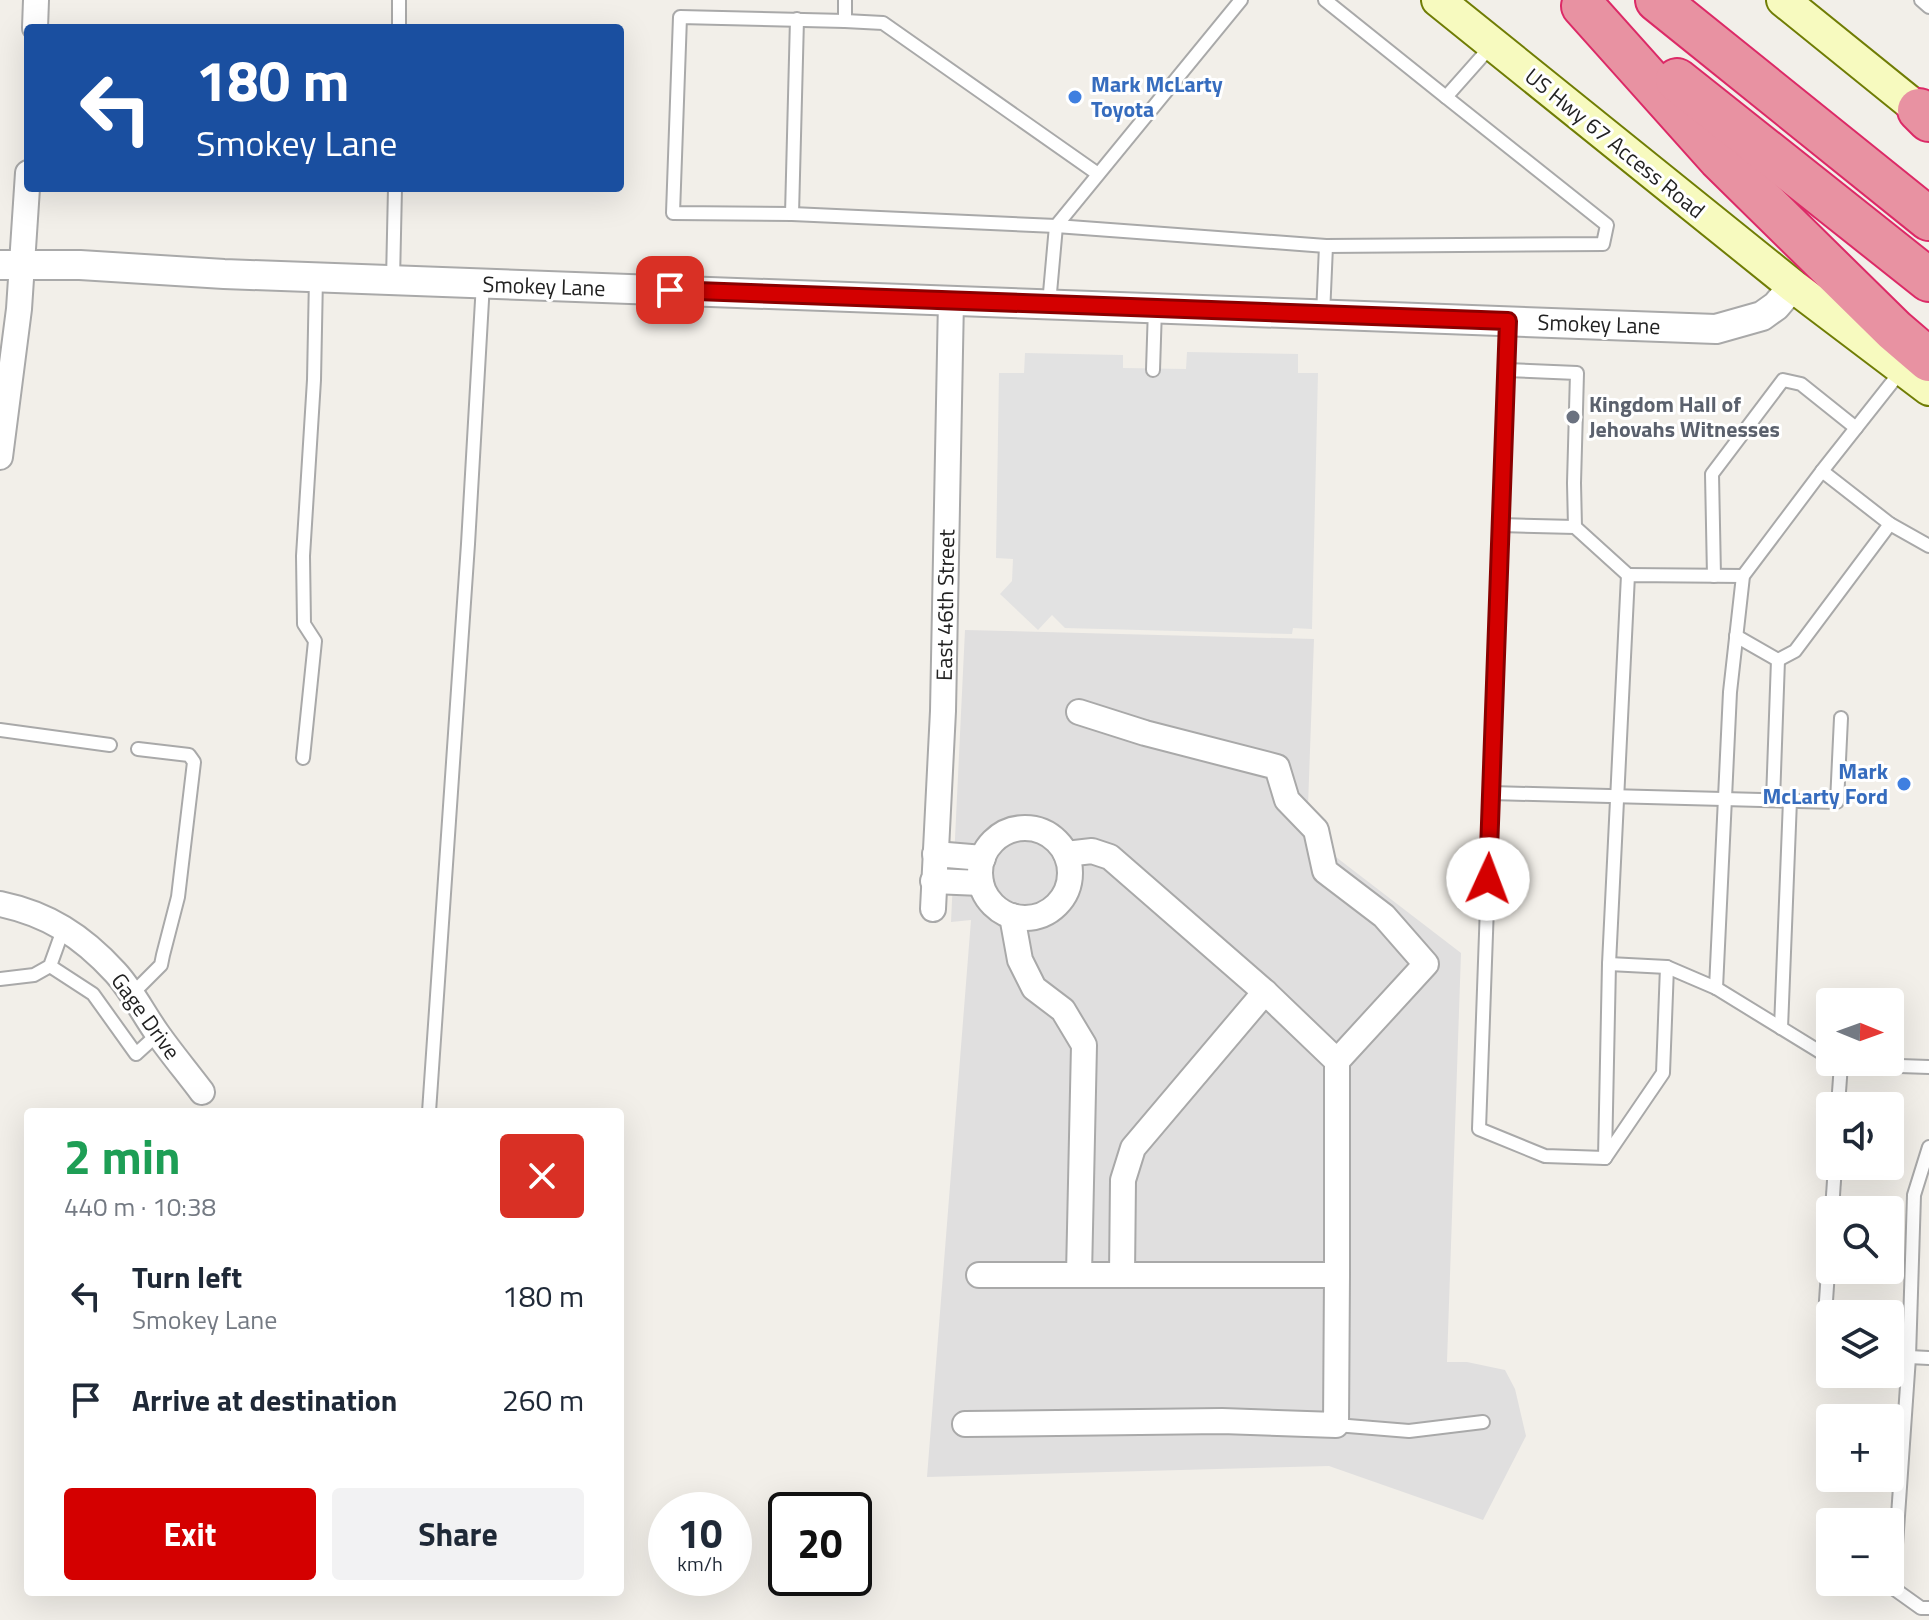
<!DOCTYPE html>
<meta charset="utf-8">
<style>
:root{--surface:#fff;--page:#f2f2f3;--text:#1f2937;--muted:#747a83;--accent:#d40000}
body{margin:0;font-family:"Titillium Web",sans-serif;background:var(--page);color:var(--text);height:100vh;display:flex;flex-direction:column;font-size:30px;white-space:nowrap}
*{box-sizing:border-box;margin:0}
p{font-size:26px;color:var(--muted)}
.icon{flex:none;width:44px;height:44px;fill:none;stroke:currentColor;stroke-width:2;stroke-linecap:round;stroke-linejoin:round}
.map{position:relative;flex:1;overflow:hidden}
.sheet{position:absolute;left:24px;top:1108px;width:600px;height:488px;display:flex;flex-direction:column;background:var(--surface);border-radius:8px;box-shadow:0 8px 32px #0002}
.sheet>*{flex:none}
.top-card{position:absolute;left:24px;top:24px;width:600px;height:168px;border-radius:8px;box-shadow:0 8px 32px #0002;background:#1a4fa0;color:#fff;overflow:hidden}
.needle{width:52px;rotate:91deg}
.fabs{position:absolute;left:1816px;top:988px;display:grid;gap:16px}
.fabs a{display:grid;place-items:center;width:88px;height:88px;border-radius:8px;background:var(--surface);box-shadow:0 8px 32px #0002;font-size:40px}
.speed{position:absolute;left:648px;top:1492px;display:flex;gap:16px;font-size:40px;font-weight:700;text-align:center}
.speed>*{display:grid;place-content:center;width:104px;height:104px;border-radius:50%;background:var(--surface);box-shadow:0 8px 32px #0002;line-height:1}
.speed small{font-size:20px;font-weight:400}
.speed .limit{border:4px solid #111;border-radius:12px;background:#fff;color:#111}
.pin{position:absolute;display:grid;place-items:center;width:68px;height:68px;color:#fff;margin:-34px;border-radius:16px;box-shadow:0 4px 12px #0006}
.me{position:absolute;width:88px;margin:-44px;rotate:2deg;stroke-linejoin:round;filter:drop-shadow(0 0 6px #0008)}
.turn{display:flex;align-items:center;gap:28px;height:168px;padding:0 40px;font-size:36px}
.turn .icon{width:104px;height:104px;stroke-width:2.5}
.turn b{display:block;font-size:56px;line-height:68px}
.round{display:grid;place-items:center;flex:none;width:84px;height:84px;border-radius:8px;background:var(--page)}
.headline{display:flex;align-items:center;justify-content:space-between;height:136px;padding:0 40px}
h1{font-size:48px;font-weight:700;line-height:60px;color:#1e9e55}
.action{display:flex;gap:16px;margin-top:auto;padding:16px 40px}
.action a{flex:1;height:92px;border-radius:8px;background:var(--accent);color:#fff;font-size:32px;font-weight:700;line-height:92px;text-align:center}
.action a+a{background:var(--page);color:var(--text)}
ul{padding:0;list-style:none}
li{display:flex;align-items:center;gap:24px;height:104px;padding:0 40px}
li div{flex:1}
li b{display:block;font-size:30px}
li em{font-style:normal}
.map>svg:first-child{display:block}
.residential{fill:#e0dfdf}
.parking{fill:#e2e2e2}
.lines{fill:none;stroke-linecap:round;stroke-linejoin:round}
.service-casing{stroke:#a9a9a9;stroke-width:16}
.minor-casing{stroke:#a9a9a9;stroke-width:28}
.tertiary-casing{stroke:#a9a9a9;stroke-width:32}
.secondary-casing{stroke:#707d05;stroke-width:36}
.motorway-casing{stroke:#dc2a67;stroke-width:46}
.service{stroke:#fff;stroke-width:12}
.minor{stroke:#fff;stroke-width:24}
.tertiary{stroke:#fff;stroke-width:28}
.secondary{stroke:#f7fabf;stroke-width:32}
.motorway{stroke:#e892a2;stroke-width:42}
.route-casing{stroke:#8a0000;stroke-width:20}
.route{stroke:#d40000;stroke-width:14}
.shop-dot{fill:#3f7fe0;stroke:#fff;stroke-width:3}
.worship-dot{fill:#6b7280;stroke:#fff;stroke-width:3}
.labels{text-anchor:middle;stroke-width:6;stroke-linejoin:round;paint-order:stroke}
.shop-label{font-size:22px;font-weight:bold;fill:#366cbe;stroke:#fff;text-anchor:start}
.street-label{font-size:22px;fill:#222;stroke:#fff}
.worship-label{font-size:22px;font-weight:bold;fill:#5b616d;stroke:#fff;text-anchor:start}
</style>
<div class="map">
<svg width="1929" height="1620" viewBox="0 0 1929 1620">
<rect width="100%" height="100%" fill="#f2efe9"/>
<path class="residential" d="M965 630 1314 639 1308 806 1332 854 1461 953 1447 1362H1467L1505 1370 1515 1389 1526 1436 1483 1520 1329 1466 927 1477 971 920 951 922Z"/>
<path class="parking" d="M1187 352 1298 354V373H1318L1312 629 1293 628 1292 634 1065 628 1052 615 1038 630 1000 594 1012 581 1013 559 996 558 999 373H1024L1025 353 1123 355V368L1186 369Z"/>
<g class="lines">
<g class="service-casing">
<g id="service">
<path d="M845 0V21L680 17 673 213 792 214 1056 226 1326 246 1603 244 1607 225 1446 97 1493 44"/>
<path d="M1325 0 1446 97"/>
<path d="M1921 0 1929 7"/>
<path d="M845 21 883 23 1098 174"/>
<path d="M399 28V0"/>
<path d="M792 214 797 19"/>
<path d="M393 280 395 188"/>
<path d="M1049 304 1056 226 1241 0"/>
<path d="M1323 315 1326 246"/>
<path d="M1508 321 1479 1129 1545 1156 1605 1158"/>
<path d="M1153 370 1155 308"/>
<path d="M1506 370 1577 373 1574 483 1575 527"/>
<path d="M1822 471 1890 524 1929 546"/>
<path d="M1500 525 1575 527 1628 575"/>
<path d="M1714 576 1712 474 1783 380 1801 384 1856 428"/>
<path d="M1736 636 1778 660"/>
<path d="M1778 660 1795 651 1890 524"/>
<path d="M0 730 110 745"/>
<path d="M303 758 315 641 304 624 303 556 314 380 316 277"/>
<path d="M1491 793 1837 802 1841 718"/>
<path d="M1773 800 1778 660"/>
<path d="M1609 964 1667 967 1716 988 1830 1058"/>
<path d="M50 966 93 994 136 1054 158 1034"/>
<path d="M0 979 34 975 50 966 64 927"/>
<path d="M1716 988 1730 692 1743 576 1822 471 1901 371"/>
<path d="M131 995 161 965 163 955 178 897 194 762 189 755 138 749"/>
<path d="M1781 1028 1790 800"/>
<path d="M1837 1062 1841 1064 1929 1067"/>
<path d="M1838 1106 1841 1064"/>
<path d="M429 1112 468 544 483 283"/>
<path d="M1929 1147 1914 1195 1909 1357 1893 1588 1921 1608H1929"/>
<path d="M1605 1158 1609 964 1628 575 1743 576"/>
<path d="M1605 1158 1663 1073 1667 967"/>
<path d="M1832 1210 1835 1166"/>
<path d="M1825 1316 1830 1241"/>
<path d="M1909 1357 1929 1358"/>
<path d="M1336 1425 1409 1431 1483 1422"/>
</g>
</g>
<g class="minor-casing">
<g id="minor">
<path d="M35 28 36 0"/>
<path d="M0 457 19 309 28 173"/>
<circle cx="1025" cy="873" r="45"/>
<path d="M935 854 983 858"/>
<path d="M1066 854 1092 851 1110 857 1265 992 1337 1061 1426 964 1384 916 1325 871 1316 830 1287 800 1277 767 1145 733 1079 712"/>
<path d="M933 881 981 883"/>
<path d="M0 904C48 914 82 936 115 972 131 989 143 1013 157 1033 171 1053 187 1072 202 1092"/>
<path d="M933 909 943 711 951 300"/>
<path d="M1012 916 1020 960 1034 988 1063 1010 1084 1045 1079 1275"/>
<path d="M979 1275H1337V1061"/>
<path d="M1122 1275 1123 1180 1133 1148 1265 992"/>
<path d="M965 1424 1222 1421 1336 1425 1337 1275"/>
</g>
</g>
<g class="tertiary-casing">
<path id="tertiary" d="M0 265H80L224 274 1716 329 1762 316 1776 306 1793 286"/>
</g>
<g class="secondary-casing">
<g id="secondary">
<path d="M1438 0 1793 286 1929 389"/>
<path d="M1783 0 1929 118"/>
</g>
</g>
<g class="motorway-casing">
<g id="motorway">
<path d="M1657 0 1929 219"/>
<path d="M1583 6 1719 158 1894 330 1929 360"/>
<path d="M1677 80 1929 280"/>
<path d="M1919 110 1929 120"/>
</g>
</g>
<use href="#service" class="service"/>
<use href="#minor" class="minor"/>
<use href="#tertiary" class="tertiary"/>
<use href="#secondary" class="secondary"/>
<use href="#motorway" class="motorway"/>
</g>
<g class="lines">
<g class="route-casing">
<path id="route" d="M670 290 1508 321 1488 879"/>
</g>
<use href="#route" class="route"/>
</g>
<g class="shop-dot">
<circle cx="1075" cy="97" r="8"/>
<circle cx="1904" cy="784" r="8"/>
</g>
<circle class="worship-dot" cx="1573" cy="417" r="8"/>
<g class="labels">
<g class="shop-label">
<text x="1091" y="92">Mark McLarty<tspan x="1091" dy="25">Toyota</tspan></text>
<text x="1888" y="779" text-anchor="end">Mark<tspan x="1888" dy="25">McLarty Ford</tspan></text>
</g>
<g class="street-label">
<text transform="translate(1615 143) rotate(39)" y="8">US Hwy 67 Access Road</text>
<text transform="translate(544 286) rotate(2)" y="8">Smokey Lane</text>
<text transform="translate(1599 324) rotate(2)" y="8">Smokey Lane</text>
<text transform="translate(945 605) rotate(-89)" y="8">East 46th Street</text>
<text transform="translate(146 1016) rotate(54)" y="8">Gage Drive</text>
</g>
<g class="worship-label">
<text x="1589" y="412">Kingdom Hall of<tspan x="1589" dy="25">Jehovahs Witnesses</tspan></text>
</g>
</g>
</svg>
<div class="fabs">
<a><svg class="needle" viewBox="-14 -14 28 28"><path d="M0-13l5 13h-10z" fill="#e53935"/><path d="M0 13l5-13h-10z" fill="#747a83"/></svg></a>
<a><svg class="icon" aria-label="sound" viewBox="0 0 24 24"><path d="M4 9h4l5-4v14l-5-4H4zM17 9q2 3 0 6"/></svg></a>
<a><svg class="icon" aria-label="search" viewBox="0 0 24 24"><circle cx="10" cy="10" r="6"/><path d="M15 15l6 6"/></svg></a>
<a><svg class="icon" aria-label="layers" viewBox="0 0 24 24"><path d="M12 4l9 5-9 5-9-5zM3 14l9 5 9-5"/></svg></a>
<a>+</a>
<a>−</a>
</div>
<div class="speed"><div>10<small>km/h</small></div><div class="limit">20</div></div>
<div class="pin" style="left:670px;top:290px;background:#d93025"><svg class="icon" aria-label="arrive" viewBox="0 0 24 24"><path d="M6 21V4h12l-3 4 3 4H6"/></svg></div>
<svg class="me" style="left:1488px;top:879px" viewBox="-20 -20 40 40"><circle r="19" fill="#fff"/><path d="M0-13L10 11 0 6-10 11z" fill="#d40000"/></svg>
<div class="top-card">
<div class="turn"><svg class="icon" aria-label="left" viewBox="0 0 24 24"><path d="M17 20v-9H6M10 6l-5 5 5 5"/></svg><div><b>180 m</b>Smokey Lane</div></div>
</div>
<section class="sheet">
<div class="headline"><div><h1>2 min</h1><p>440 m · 10:38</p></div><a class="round" style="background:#d93025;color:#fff"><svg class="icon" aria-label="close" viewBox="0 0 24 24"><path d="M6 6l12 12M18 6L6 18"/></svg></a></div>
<ul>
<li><svg class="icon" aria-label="left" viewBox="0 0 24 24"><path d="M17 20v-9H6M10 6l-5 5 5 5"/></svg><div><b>Turn left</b><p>Smokey Lane</p></div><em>180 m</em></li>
<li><svg class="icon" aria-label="arrive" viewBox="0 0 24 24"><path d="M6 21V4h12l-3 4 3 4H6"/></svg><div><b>Arrive at destination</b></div><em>260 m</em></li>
</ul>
<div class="action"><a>Exit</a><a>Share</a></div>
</section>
</div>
